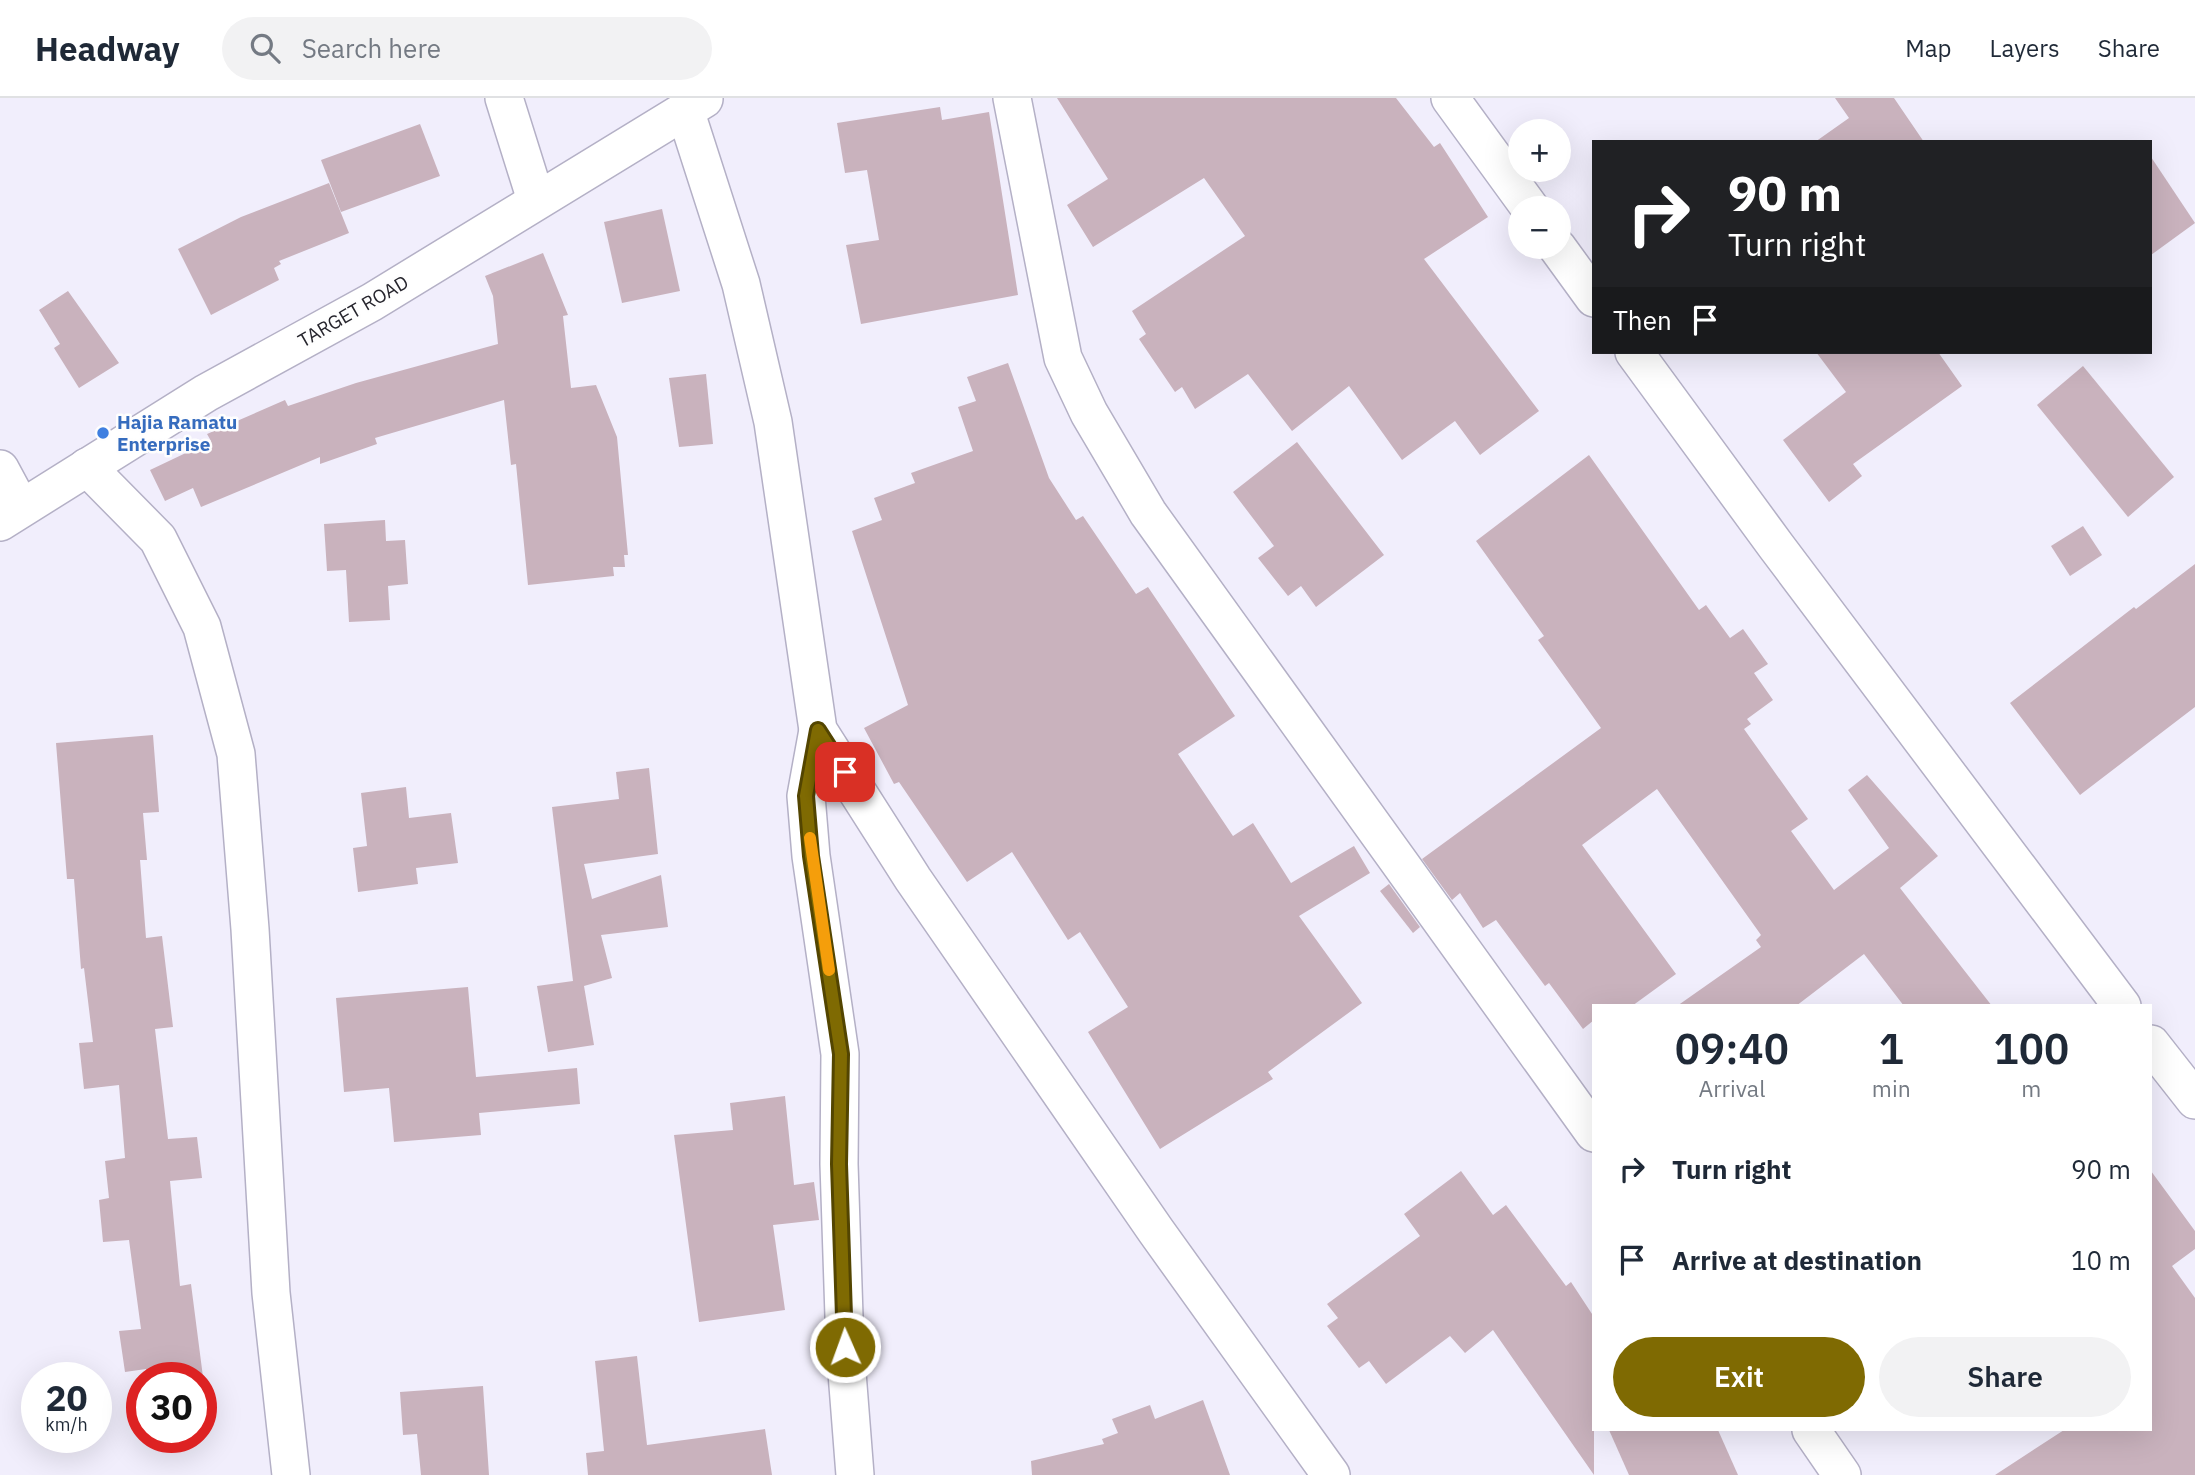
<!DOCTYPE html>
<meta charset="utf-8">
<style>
:root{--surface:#fff;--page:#f2f2f3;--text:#1f2937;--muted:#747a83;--line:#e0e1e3;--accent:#7f6a02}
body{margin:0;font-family:"IBM Plex Sans",sans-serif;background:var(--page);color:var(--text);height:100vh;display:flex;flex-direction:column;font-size:26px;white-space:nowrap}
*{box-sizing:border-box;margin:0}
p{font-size:23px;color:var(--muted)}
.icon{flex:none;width:38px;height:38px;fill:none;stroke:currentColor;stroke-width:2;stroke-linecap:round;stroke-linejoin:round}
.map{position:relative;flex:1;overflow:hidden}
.sheet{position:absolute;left:1592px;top:906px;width:560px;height:427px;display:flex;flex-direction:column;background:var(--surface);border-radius:0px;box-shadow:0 7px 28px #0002}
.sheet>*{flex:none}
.hud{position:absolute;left:1592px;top:42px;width:560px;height:214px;border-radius:0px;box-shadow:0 7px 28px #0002;background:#202124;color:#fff;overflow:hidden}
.tools{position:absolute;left:1508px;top:21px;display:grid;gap:14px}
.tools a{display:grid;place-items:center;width:63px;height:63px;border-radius:50%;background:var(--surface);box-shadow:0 7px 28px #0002;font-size:35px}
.speed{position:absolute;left:21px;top:1264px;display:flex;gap:14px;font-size:35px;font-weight:700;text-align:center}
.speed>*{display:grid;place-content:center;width:91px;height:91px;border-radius:50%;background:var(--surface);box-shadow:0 7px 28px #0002;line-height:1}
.speed small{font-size:18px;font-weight:400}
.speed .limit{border:10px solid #d22;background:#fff;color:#111}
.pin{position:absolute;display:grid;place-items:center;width:60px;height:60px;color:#fff;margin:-30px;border-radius:14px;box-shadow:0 4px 10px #0006}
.me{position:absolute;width:77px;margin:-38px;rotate:358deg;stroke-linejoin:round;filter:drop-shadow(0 0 5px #0008)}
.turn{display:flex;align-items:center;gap:24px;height:147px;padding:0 21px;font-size:32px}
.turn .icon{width:91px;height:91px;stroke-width:2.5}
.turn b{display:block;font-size:49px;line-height:60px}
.then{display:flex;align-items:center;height:66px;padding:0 21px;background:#0003;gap:14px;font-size:26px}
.eta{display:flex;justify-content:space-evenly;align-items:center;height:119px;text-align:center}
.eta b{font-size:42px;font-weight:600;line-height:49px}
.button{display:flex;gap:14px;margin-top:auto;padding:14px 21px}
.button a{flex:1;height:80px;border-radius:42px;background:var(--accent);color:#fff;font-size:28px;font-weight:600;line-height:80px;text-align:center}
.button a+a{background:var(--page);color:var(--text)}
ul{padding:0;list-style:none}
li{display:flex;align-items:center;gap:21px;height:91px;padding:0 21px}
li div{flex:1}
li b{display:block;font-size:26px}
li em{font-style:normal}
header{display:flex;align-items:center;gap:42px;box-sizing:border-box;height:98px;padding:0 35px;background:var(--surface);border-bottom:2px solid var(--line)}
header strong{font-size:33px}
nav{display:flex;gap:38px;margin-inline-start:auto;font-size:24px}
.search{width:490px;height:63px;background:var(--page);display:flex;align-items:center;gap:18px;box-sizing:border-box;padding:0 24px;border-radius:38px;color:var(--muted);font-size:26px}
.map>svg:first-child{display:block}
.building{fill:#c9b2bd}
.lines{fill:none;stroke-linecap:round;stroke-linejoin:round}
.street-casing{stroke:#b4b0c6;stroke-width:40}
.street{stroke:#fff;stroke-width:37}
.route-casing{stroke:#534501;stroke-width:18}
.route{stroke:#7f6a02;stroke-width:12}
.slow{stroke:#f59e0b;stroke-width:12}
.shop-dot{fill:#3f7fe0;stroke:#fefefe;stroke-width:2.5}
.labels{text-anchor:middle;stroke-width:5;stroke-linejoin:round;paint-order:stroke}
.street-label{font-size:19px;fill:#26252d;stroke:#fefefe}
.shop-label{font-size:19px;font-weight:bold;fill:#366cbe;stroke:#fefefe;text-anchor:start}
</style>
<header>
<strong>Headway</strong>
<div class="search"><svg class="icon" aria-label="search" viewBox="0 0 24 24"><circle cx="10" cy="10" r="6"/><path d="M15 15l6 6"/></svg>Search here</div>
<nav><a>Map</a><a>Layers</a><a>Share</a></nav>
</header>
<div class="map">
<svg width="2195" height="1377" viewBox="0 0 2195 1377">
<rect width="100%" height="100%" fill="#f1eefc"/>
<g class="building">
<path d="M1057 0H1396L1434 49 1440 45 1488 119 1424 161 1539 313 1480 357 1455 323 1402 362 1349 288 1292 333 1248 276 1195 311 1182 289 1175 294 1139 241 1146 236 1132 213 1245 138 1204 80 1093 149 1067 107 1108 81Z"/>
<path d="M1835 0H1894L1924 44H1815L1849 20Z"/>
<path d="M940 9 942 22 989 14 1018 197 861 226 846 147 879 142 867 72 845 75 837 25Z"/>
<path d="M420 26 440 78 341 114 321 62Z"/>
<path d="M2151 59 2195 125 2151 157Z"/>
<path d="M329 85 349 135 279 163 281 166 274 170 279 182 211 217 178 151 241 119Z"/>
<path d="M662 111 680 193 622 205 604 124Z"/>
<path d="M543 155 568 217 563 218 571 290 596 287 617 339 628 457H624L625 469H613L614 478 528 487 516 366 511 367 504 302 375 340 377 346 320 366V359L201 409 193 390 165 403 150 372 211 343 207 336 285 302 288 308 356 285 498 246 493 198 485 178Z"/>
<path d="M68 193 119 265 79 290 54 250 60 246 39 212Z"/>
<path d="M1816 254H1938L1962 288 1853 366 1862 378 1829 404 1783 342 1846 294Z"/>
<path d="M1008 265 1049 380 1076 422 1083 418 1136 496 1148 489 1235 618 1178 656 1233 738 1253 725 1291 785 1354 748 1370 775 1299 818 1362 905 1268 974 1273 981 1160 1051 1088 934 1128 909 1080 834 1068 842 1012 754 967 784 899 684 894 686 864 630 908 607 852 433 882 422 874 400 915 385 911 375 973 353 958 309 976 303 967 279Z"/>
<path d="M2083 268 2174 379 2128 419 2037 307Z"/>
<path d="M706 276 713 346 679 349 669 280Z"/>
<path d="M1297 344 1384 457 1316 509 1301 488 1288 498 1258 460 1274 448 1233 394Z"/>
<path d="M1589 357 1699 512 1706 507 1730 540 1743 531 1768 566 1754 575 1773 602 1747 621 1751 626 1744 631 1808 721 1791 733 1834 792 1889 750 1848 692 1867 677 1938 758 1900 790 1992 908H1904L1864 856 1796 908H1677L1761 849 1756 842 1761 837 1657 691 1582 747 1676 876 1632 908H1594V922L1583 931 1549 885 1545 888 1496 822 1483 830 1460 795 1452 802 1422 761 1601 630 1538 542 1544 538 1476 443Z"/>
<path d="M385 422 386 443 405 442 408 486 388 488 390 522 349 524 346 472 327 473 324 426Z"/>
<path d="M2083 428 2102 457 2070 478 2051 448Z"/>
<path d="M2195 466V609L2080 697 2010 605 2134 509 2136 511Z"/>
<path d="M153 637 159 714 143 715 147 762H140L146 840 162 838 173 929 155 931 168 1041 197 1039 202 1080 170 1083 180 1188 191 1186 203 1279H147L146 1271 125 1274 119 1233 141 1231 129 1142 103 1144 99 1102 109 1100 105 1063 125 1060 119 987 84 991 79 945 93 944 84 870 81 871 74 781H67L56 645Z"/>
<path d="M649 670 658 756 584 766 592 801 661 777 668 829 601 837 612 880 584 888 594 947 548 954 537 888 573 883 552 709 619 701 616 674Z"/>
<path d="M406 689 409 720 451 715 458 765 416 770 418 786 358 794 353 750 367 748 361 695Z"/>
<path d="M1389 786 1420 829 1413 835 1380 793Z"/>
<path d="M468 889 476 979 577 970 580 1006 479 1015 481 1037 394 1044 389 990 344 994 336 900Z"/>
<path d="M785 998 794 1087 814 1084 819 1122 773 1127 785 1212 699 1224 674 1037 733 1032 730 1005Z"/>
<path d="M1461 1073 1493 1117 1506 1107 1566 1188 1571 1184 1594 1219V1377L1493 1232 1465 1255 1450 1238 1386 1286 1369 1263 1359 1270 1327 1228 1338 1220 1327 1206 1420 1138 1404 1116Z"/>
<path d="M2151 1073 2195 1133V1151L2172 1168 2195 1200V1377H1995L2064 1332H2151Z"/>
<path d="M637 1258 647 1347 765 1331 772 1377H588L586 1355 604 1353 595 1263Z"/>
<path d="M483 1288 489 1377H421L417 1336 403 1337 400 1294Z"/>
<path d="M1203 1302 1230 1377H1032L1031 1363 1104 1346 1102 1341 1118 1335 1112 1321 1150 1307 1155 1321Z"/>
<path d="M1609 1332H1718L1738 1377H1629Z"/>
</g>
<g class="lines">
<g class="street-casing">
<g id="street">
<path d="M504 0 536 102"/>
<path d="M1012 0 1063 260 1089 315 1148 415 1594 1035"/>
<path d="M1450 0 1530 110"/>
<path d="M685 12 741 186 773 324 818 632 913 781 1156 1133 1331 1377"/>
<path d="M1557 149 1594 200"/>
<path d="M1634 254 1776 448 2122 908"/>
<path d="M87 369 158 441 202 529 236 656 250 831 271 1195 291 1377"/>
<path d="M0 371 21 410"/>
<path d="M0 424 206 295 372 204 704 1"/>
<path d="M818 632 806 698 811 758 840 956 839 1066 845 1249 855 1377"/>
<path d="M2151 946 2195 1002"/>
<path d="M1811 1332 1842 1377"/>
</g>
</g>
<use href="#street" class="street"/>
</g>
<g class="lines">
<g class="route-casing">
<path id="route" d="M845 1249 839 1066 841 956 811 758 806 698 818 632 845 674"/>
</g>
<use href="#route" class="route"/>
<path class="slow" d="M810 740 829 872"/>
</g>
<circle class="shop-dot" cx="103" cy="335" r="7"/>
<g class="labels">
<g class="street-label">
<text transform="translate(353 213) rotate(-30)" y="7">TARGET ROAD</text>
</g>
<g class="shop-label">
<text x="117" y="331">Hajia Ramatu<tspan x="117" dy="22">Enterprise</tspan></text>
</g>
</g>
</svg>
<div class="tools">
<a>+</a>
<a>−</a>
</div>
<div class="speed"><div>20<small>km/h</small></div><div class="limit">30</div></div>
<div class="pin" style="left:845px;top:674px;background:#d93025"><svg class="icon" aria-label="arrive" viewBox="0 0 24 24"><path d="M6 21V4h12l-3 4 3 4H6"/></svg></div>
<svg class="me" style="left:845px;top:1249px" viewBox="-20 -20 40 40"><circle r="17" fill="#7f6a02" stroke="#fff" stroke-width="3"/><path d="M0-11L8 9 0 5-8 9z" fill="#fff"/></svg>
<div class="hud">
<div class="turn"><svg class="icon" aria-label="right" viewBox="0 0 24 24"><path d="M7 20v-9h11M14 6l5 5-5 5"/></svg><div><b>90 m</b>Turn right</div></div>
<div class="then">Then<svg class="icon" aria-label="arrive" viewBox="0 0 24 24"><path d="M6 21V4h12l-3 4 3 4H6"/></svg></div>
</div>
<section class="sheet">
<div class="eta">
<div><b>09:40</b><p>Arrival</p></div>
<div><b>1</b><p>min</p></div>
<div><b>100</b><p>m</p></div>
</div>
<ul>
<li><svg class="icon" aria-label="right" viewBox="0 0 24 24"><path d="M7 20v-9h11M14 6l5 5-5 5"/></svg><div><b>Turn right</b></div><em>90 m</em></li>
<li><svg class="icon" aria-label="arrive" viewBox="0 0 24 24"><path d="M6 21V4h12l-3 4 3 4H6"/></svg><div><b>Arrive at destination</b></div><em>10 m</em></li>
</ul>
<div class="button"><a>Exit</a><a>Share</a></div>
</section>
</div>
